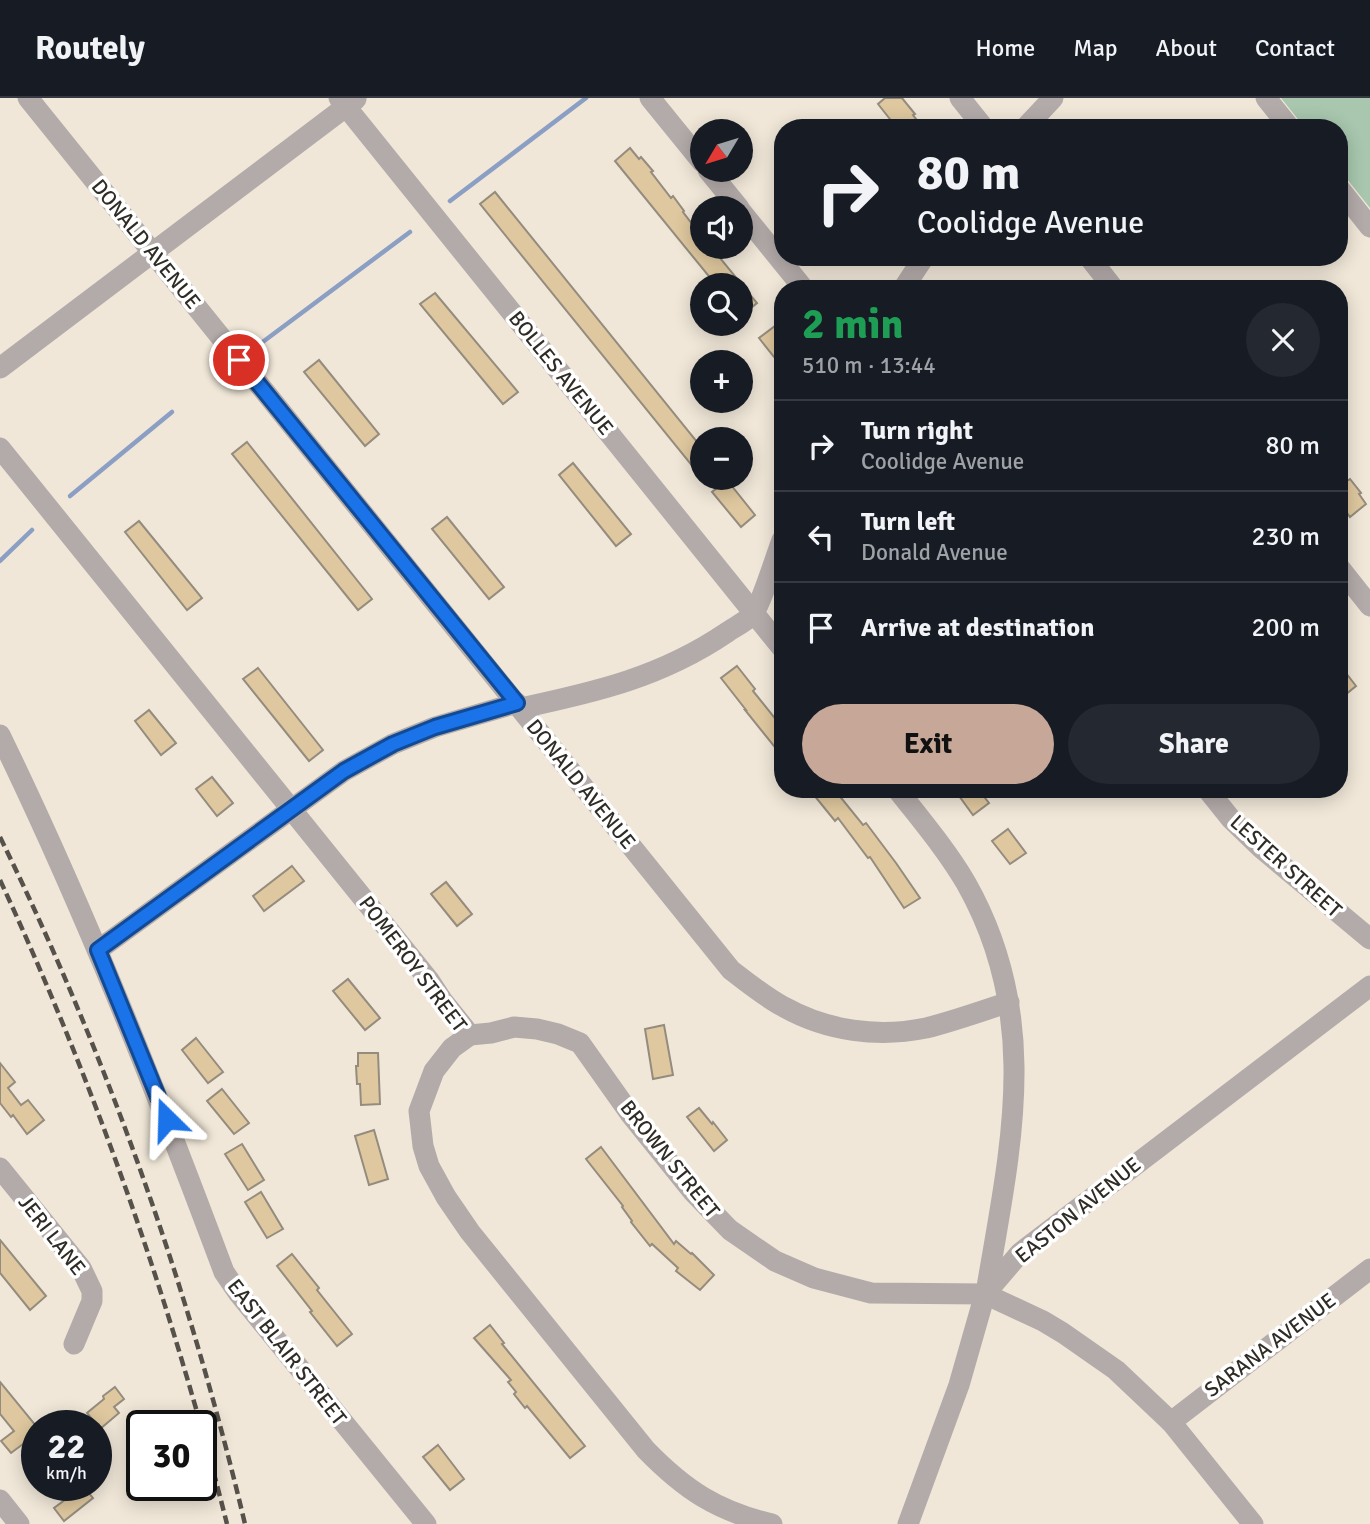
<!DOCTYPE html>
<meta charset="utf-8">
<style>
:root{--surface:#171b24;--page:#242831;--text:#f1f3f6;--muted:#9ea1a6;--line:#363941;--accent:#c6a798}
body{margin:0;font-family:Signika,sans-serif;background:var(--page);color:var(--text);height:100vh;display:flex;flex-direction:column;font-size:26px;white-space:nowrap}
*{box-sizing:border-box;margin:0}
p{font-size:23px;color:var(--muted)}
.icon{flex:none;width:38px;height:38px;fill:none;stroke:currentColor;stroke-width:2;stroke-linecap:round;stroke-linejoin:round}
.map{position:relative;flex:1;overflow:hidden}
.side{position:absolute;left:774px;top:182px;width:574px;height:518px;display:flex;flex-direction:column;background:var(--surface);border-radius:28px;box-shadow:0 4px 18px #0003}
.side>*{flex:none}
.hud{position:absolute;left:774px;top:21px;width:574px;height:147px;border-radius:28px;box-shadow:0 4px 18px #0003;background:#171b24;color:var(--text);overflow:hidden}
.needle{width:46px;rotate:232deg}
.buttons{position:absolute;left:690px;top:21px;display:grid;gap:14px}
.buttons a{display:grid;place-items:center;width:63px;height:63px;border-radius:50%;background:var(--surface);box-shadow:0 4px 18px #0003;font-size:35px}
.speed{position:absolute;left:21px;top:1312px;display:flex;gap:14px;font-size:35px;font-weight:700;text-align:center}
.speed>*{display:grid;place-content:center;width:91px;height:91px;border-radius:50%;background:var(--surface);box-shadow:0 4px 18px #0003;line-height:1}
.speed small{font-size:18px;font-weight:400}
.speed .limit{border:4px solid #111;border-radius:10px;background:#fff;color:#111}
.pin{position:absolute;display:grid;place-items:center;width:60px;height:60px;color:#fff;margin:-30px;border:4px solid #fff;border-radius:50%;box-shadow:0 2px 7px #0007}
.me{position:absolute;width:77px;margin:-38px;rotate:338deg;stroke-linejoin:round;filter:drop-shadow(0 0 5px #0008)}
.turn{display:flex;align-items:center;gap:24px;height:147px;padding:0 28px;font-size:32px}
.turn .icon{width:91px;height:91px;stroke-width:2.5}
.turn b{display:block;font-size:49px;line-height:60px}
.round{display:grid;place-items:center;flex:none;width:74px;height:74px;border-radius:37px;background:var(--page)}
.overview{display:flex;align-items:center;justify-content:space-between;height:119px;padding:0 28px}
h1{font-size:42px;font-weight:700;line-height:52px;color:#1e9e55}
.action{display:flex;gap:14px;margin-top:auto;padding:14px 28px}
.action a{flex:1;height:80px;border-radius:42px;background:var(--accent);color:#111;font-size:28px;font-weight:700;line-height:80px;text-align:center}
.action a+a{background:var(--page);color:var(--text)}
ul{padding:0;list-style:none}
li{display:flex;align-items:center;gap:21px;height:91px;padding:0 28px;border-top:2px solid var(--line)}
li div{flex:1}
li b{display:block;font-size:26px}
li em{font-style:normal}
header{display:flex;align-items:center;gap:42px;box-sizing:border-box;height:98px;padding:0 35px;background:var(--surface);border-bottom:2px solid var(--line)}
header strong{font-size:33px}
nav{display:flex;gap:38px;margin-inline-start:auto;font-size:24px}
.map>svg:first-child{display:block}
.green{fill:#a8c7ae}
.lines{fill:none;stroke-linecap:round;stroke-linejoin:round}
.stream{stroke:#8b9ec4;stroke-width:4.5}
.building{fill:#dfc89f;stroke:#948c7e;stroke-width:2}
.minor{stroke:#b3aba9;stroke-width:21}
.rail{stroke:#56514a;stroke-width:4.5;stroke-dasharray:10 5;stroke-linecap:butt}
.route-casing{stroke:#114b97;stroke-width:18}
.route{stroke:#1a73e8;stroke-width:12}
.labels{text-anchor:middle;stroke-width:7;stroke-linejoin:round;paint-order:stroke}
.street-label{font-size:21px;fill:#2f2c26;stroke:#fff}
</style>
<header>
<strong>Routely</strong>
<nav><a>Home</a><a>Map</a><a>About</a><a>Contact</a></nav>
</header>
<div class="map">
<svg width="1370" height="1426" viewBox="0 0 1370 1426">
<rect width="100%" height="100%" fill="#f0e7d8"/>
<path class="green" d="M1281 0H1370V110L1339 71V30H1305Z"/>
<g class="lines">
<g class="stream">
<path d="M450 103 586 0"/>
<path d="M260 246 410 134"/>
<path d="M70 398 172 314"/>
<path d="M0 463 32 432"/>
</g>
</g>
<g class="building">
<path d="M885 0H902L915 16 913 17 923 30H897L878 6Z"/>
<path d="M630 50 639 61 641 59 653 73 651 74 671 100 673 98 684 113 683 114 702 139V149H711L757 205 740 219V187H716L615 63Z"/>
<path d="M495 94 702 350V380L480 106Z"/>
<path d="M435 195 518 294 503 306 420 206Z"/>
<path d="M775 228 782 237V269L759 240Z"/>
<path d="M319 262 379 336 365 348 304 274Z"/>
<path d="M247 344 372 501 358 512 232 356Z"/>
<path d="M573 365 631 436 616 448 559 377Z"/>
<path d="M1339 373 1347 383 1350 381 1361 395 1359 396 1366 406 1350 419 1339 404Z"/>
<path d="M727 382 755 417 741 429 712 394Z"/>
<path d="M447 419 504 489 489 501 432 431Z"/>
<path d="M139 423 202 500 187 512 125 434Z"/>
<path d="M1339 566 1356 588 1339 602Z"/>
<path d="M737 568 755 591 753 593 782 629V658L745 612H746L721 580Z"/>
<path d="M258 570 323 652 309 663 243 581Z"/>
<path d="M149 612 176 645 161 657 135 623Z"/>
<path d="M212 679 233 705 217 718 196 691Z"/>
<path d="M809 691H834L863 727 866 725 896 765 920 800 904 810 870 759 868 760 838 720 835 723Z"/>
<path d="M954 691H978L989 705 973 717Z"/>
<path d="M1008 731 1026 755 1010 766 992 743Z"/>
<path d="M292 768 304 783 264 813 253 798Z"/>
<path d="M446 784 472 816 457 828 431 796Z"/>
<path d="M348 881 380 920 365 932 333 893Z"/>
<path d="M664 927 673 977 653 981 645 931Z"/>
<path d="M196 940 223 974 208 985 182 952Z"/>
<path d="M358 955H378L380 1006 361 1007 360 986H357L356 968H358Z"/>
<path d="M0 965 15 984 8 990 21 1007 28 1002 44 1022 27 1036 13 1017 11 1019 0 1005Z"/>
<path d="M222 991 249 1025 234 1036 207 1003Z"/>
<path d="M699 1010 712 1026 713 1024 727 1042 714 1053 687 1019Z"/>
<path d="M374 1032 388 1081 369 1087 355 1038Z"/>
<path d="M242 1046 264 1082 248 1092 225 1056Z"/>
<path d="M601 1049 674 1146 676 1143 691 1156 692 1155 714 1177 700 1192 676 1173 678 1170 652 1146 650 1148 631 1124 632 1123 622 1109 623 1108 586 1061Z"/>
<path d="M261 1094 283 1131 267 1140 245 1104Z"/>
<path d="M0 1142 46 1198 30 1212 0 1175Z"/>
<path d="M292 1156 319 1190 317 1192 352 1236 337 1248 310 1214 312 1213 277 1168Z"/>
<path d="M490 1227 504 1245 502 1246 585 1348 570 1360 527 1308 525 1310 514 1296 516 1294 508 1284 511 1282 474 1240Z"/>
<path d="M0 1284 37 1329V1363L23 1346 11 1355 1 1343 14 1333 0 1316Z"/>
<path d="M115 1289 124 1301 114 1309 119 1315 100 1331 87 1315 104 1301 103 1298Z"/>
<path d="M438 1347 464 1381 450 1392 423 1359Z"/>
<path d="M56 1388H83L93 1400 64 1423 54 1410 66 1401Z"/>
</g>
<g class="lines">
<g class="minor">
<path d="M28 0 731 872C748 885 765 899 784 909 827 933 878 940 926 930 954 923 982 913 1009 904"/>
<path d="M339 0 782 550"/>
<path d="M650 0 702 64"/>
<path d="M960 0 984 30"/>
<path d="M1266 0 1290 30"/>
<path d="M1025 30 1053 0"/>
<path d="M708 72 739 110"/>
<path d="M1339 90 1370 129"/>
<path d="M740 112 804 191"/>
<path d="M1089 159 1114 191"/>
<path d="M903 191 924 159"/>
<path d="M0 270 356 1"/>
<path d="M0 350 429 882 442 902 470 937"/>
<path d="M1339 469 1370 508"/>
<path d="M521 610C596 594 661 579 726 535 734 529 746 524 753 516 760 509 777 455 782 442"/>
<path d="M0 637C85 812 156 992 224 1174L239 1196 426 1426"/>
<path d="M897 691C921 722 946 751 966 785 1043 921 1010 1051 986 1195"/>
<path d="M1207 691 1231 721 1261 750 1370 841"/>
<path d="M98 852 344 673 393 646 435 629 517 605"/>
<path d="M470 937 491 935 514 929 537 931 558 936 580 945 631 1017 693 1094 730 1132 775 1163 814 1180 871 1195 985 1196 1043 1223 1063 1235 1116 1272 1171 1324 1253 1426"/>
<path d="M470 937 452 950 434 973 419 1013 423 1048 429 1068 446 1099 470 1134 646 1352C685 1392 717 1413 772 1426"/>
<path d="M0 1070 81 1170 92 1193V1203L74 1246"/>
<path d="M1171 1324 1370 1171"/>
<path d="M0 1402 19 1426"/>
<path d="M908 1426 959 1287 985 1196 1020 1155 1370 888"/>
</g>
<g class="rail">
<path d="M0 739C107 957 189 1190 245 1426"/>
<path d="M0 782C96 989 171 1204 227 1426"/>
</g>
</g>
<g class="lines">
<g class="route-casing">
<path id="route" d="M167 1021 98 852 344 673 393 646 435 629 517 605 239 262"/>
</g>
<use href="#route" class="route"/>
</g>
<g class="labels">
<g class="street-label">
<text transform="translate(146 146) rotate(51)" y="7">DONALD AVENUE</text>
<text transform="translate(561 275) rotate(51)" y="7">BOLLES AVENUE</text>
<text transform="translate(581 686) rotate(51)" y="7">DONALD AVENUE</text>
<text transform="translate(1286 768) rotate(42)" y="7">LESTER STREET</text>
<text transform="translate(413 866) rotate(53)" y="7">POMEROY STREET</text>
<text transform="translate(670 1061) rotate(51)" y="7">BROWN STREET</text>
<text transform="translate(1078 1112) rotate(-39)" y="7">EASTON AVENUE</text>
<text transform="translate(52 1137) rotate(52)" y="7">JERI LANE</text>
<text transform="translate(1270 1247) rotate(-37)" y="7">SARANA AVENUE</text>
<text transform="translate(287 1254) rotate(52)" y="7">EAST BLAIR STREET</text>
</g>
</g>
</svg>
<div class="buttons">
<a><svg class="needle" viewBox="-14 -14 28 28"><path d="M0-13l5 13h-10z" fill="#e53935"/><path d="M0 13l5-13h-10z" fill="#9ea1a6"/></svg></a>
<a><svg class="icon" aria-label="sound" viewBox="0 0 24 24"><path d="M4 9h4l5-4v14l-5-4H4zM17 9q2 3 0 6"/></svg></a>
<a><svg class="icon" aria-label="search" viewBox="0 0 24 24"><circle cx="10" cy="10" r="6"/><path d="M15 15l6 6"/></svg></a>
<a>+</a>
<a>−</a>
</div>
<div class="speed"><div>22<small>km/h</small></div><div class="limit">30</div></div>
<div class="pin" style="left:239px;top:262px;background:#d93025"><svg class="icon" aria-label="arrive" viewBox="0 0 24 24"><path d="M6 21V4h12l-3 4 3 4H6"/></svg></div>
<svg class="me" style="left:167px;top:1021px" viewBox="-20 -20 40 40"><path d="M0-17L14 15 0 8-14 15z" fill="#1a73e8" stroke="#fff" stroke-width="4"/></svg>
<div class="hud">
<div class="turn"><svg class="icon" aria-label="right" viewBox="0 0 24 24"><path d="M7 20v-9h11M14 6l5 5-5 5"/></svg><div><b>80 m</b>Coolidge Avenue</div></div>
</div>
<section class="side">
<div class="overview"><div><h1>2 min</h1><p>510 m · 13:44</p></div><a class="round"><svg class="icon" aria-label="close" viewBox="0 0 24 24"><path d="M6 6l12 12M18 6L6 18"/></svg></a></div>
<ul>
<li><svg class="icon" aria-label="right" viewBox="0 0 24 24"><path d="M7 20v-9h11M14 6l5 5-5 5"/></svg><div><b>Turn right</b><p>Coolidge Avenue</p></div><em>80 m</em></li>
<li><svg class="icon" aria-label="left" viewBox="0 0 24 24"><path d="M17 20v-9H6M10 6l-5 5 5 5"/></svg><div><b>Turn left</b><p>Donald Avenue</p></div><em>230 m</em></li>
<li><svg class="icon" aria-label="arrive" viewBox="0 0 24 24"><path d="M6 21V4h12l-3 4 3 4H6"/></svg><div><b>Arrive at destination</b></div><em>200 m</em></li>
</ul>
<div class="action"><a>Exit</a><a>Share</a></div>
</section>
</div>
